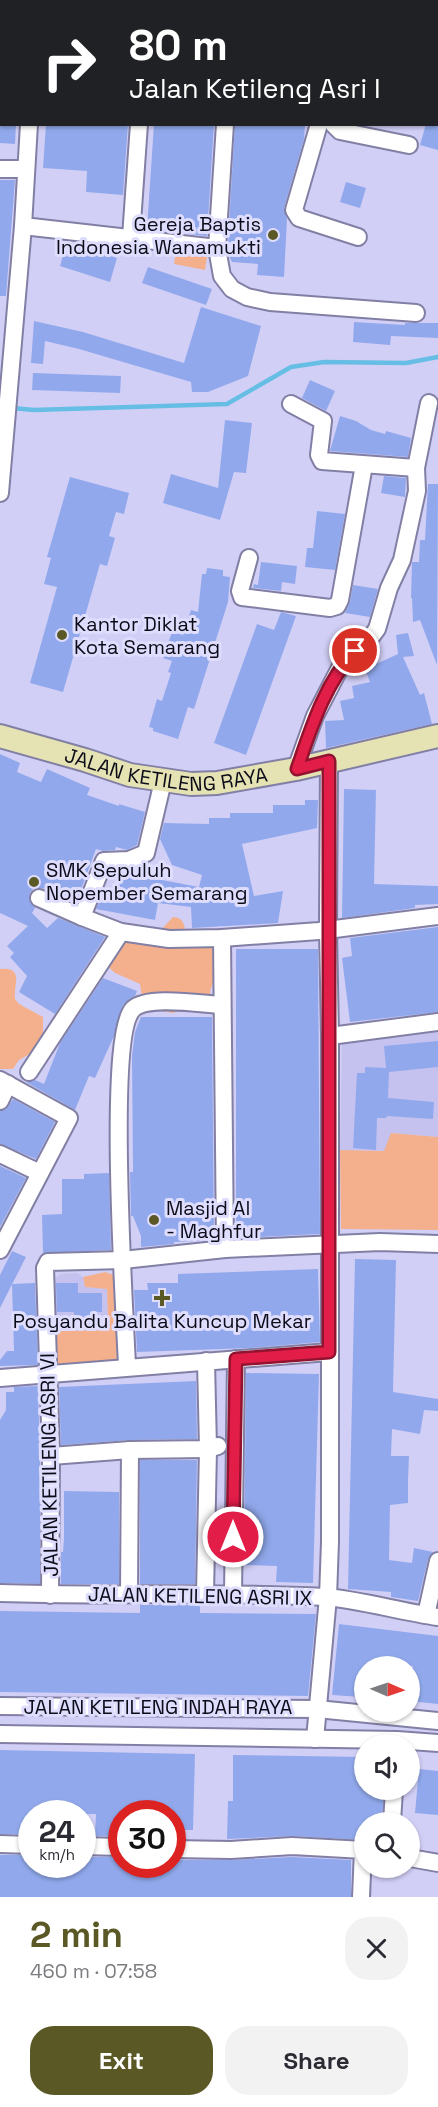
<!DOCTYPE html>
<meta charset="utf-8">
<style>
:root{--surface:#fff;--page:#f2f2f3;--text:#2b2b33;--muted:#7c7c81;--accent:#5a5926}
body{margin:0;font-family:"Space Grotesk",sans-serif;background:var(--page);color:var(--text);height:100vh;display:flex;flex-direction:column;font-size:22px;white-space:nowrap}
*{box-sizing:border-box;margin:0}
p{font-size:20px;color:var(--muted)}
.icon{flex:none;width:33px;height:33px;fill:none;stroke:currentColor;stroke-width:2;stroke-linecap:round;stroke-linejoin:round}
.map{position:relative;height:1897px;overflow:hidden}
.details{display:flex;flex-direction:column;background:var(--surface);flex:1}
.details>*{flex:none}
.hud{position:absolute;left:0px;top:0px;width:438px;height:126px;box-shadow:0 2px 4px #0004;background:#202124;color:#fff;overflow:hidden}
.needle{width:39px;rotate:92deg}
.tools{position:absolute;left:354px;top:1656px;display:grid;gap:12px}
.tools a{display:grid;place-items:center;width:66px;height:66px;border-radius:50%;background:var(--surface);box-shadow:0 2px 4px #0004;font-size:30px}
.speed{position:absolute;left:18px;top:1800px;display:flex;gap:12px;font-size:30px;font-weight:700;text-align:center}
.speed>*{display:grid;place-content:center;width:78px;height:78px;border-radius:50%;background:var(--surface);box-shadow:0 2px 4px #0004;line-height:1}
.speed small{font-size:15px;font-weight:400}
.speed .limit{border:9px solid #d22;background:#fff;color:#111}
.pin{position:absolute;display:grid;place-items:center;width:51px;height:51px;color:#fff;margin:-26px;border:3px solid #fff;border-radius:50%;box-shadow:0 2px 6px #0007}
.me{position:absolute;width:66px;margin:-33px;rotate:0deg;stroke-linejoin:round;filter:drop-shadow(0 0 4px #0008)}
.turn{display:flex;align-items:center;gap:21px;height:126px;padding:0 30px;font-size:27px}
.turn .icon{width:78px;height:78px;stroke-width:2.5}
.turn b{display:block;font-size:42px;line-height:51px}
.round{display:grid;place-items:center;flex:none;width:63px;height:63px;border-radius:24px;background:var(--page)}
.summary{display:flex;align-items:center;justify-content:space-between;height:102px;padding:0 30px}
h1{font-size:36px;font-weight:800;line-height:45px;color:var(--accent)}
.cta{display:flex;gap:12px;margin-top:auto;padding:12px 30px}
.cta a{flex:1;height:69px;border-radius:24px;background:var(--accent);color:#fff;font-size:24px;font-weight:800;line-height:69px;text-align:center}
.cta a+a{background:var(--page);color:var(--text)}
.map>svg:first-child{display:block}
.built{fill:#c5c2f0}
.green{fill:#f4b08c}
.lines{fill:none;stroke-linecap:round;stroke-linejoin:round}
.stream{stroke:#66bee4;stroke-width:4.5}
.building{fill:#91a9ec}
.minor-casing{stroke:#827fa4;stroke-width:20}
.secondary-casing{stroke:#827fa4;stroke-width:26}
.minor{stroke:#fff;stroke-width:16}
.secondary{stroke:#e5e3b3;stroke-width:22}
.route-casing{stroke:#92132f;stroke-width:15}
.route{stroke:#e11d48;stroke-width:10}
.poi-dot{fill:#5a5926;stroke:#dfddfd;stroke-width:2}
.labels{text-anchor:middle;stroke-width:6;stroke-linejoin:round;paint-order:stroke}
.poi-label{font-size:20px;fill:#0c0b18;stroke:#dfddfd;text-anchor:start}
.street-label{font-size:20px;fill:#0c0b18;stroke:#dfddfd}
</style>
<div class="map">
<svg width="438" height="1897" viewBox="0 0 438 1897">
<rect width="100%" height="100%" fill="#d2cff7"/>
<g class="built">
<path d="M438 1029V1137L391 1133 385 1151 340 1150 342 1042Z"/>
<path d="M77 1273 83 1277 85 1287 107 1289 108 1321 101 1330 55 1331 52 1281 61 1274Z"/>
</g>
<g class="green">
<path d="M176 251 207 257 205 270 174 264Z"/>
<path d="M173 917C181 917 185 923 185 931L216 945V975L210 991 212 1002 190 1006 173 1013 162 1011 149 1005 142 998 140 984 115 973 107 966 131 932 161 930Z"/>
<path d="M0 969C25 967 13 985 15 999L19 1004 43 1017V1038L35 1051 19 1060 13 1069H0Z"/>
<path d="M391 1133 438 1137V1230L341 1229 340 1150 384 1151Z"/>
<path d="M105 1272 114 1275 115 1282 117 1365 55 1368V1331L100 1330V1321L108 1320 107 1289 85 1287 83 1277Z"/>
</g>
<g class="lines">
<path class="stream" d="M12 408 34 410 227 404 291 367 324 362 406 363 438 357"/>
</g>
<g class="building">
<path d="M0 124H16L15 144 0 143Z"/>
<path d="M46 124H128L123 195 86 192 87 171 43 168Z"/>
<path d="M154 124H214L207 236 147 229Z"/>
<path d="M235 124 305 126 304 139 284 208 287 219 284 277 257 275 258 264 232 262 229 256 228 242Z"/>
<path d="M426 124H438V150L420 145Z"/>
<path d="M0 180H15L6 296H0Z"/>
<path d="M346 182 366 188 360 208 340 202Z"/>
<path d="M67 242 117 258 110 282 60 266Z"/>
<path d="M148 267 212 289 206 305 142 283Z"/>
<path d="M201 307 261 326 248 376 208 392H192L191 382 79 349 45 341 43 364 31 363 34 321 83 332 184 363Z"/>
<path d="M354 322 405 325V323H438V338L391 336 390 345 353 342Z"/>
<path d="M33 373 121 376 120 393 32 390Z"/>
<path d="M310 380 335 391 326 411 302 398Z"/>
<path d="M340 416 356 421 371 430 385 434 386 431 411 438 408 457 330 451Z"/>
<path d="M225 420 252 423 246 473 234 472 220 520 163 503 171 474 218 488Z"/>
<path d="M384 476 406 478 405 497 381 493Z"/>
<path d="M70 477 129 493 124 514 116 512 109 536 115 538 107 566 100 564 63 692 30 683 57 587 44 584 51 558 47 557Z"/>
<path d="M428 484H438L437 665 420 620 413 622 412 598H411L412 562H419L420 540H425Z"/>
<path d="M317 511 345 514 335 570 305 567 307 548H313Z"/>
<path d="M261 562 297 566 295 584 282 582 281 591 253 588 254 584 258 585Z"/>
<path d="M207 568 223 570V576L230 577 228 602 194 709 188 707 178 739 153 731V728L149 727 157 699 162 701 171 673 168 672 172 661 163 658 172 632 183 635 191 610 198 612 202 574H206Z"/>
<path d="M353 585 378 589 370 617 345 613 350 602Z"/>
<path d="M281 612 296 616 246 755 214 743 257 624 274 630Z"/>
<path d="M408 633 414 656 403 657 420 695 424 693 432 724 326 748 325 721 344 720 340 701 354 698 352 686 370 682 365 669 398 654 396 635Z"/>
<path d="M0 754 20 763 17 772 41 782 47 769 90 788 87 795 119 806V804L145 812 137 845 127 850 116 847 115 850 103 851 96 849 76 903 43 888 33 889 30 893 29 900 35 908 32 913 47 928 58 918 105 937 55 1014 19 992 27 976 10 957 14 953 7 946 28 926 0 913Z"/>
<path d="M344 789 376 790 374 884 438 886V904L415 905V908L342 918Z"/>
<path d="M305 800H318L317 828 242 844 254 896 283 891 278 923 192 928 191 907 158 903 155 920 96 909 105 888 112 889 118 882 120 872 199 887 202 875 172 865 160 839 164 823 209 824V818H230V813H273V805H305Z"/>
<path d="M438 927V1012L350 1022 342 958 352 956 350 938Z"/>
<path d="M236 949H318L320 1234 236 1238Z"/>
<path d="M103 978 137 991 135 996 123 1005 114 1036 95 1078 89 1076 75 1110 26 1082 35 1080 44 1084 60 1043Z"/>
<path d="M141 1017H212L214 1240 174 1242V1244L141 1247V1236L133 1216H131L130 1172H133L132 1056 135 1032Z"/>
<path d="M438 1041V1067L389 1072 388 1098 434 1102 433 1119 387 1116 386 1118H377L376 1150 353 1148 357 1073H365V1067L386 1068 384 1046Z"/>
<path d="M13 1099 55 1122 36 1159 0 1144V1111L6 1109Z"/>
<path d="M0 1166 26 1178 0 1227Z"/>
<path d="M109 1173 111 1250 43 1253 42 1215 62 1214V1179H84V1174Z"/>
<path d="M12 1251 26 1257 0 1308V1275Z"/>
<path d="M355 1259 396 1260 393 1392 438 1399V1411L424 1410 420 1434 392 1429 391 1456H409L408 1480V1503L390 1505 389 1560 412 1563 414 1548 433 1552 428 1559 418 1601 391 1597V1592L348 1589Z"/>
<path d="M318 1269 320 1342 251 1348 137 1352 134 1290H148L147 1283H178V1274Z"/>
<path d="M35 1283 38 1365 0 1366V1360L7 1351H14L12 1284Z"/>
<path d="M56 1283H78V1293H102V1312H96V1325L74 1326V1312H57Z"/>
<path d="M246 1373 319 1374 313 1583 276 1582 277 1566 244 1565Z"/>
<path d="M196 1381 197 1439 129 1440 61 1445 59 1387Z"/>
<path d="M38 1386 40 1456V1584L0 1583V1420L6 1410V1392H14V1387Z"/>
<path d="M140 1460H197L195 1584H140Z"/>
<path d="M64 1491 119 1492V1584H61V1552H63L64 1538Z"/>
<path d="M140 1605H200V1613L316 1614 308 1696 0 1692V1611L140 1613Z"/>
<path d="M339 1624 438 1636V1704L410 1701 413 1666 376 1664V1666H364V1693H362L361 1697 332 1695Z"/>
<path d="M0 1750 195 1754 193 1830H172V1814H122V1836H95L96 1814H32V1834H0Z"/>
<path d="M233 1755 364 1757V1790H384L382 1822H364V1840L293 1836 227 1839 228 1801H233Z"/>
<path d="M419 1769 438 1771V1815L415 1813Z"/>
<path d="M0 1855H32V1864H82V1857H122V1864H172V1860H232L292 1857 351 1860V1897H0Z"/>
</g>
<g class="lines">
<g class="minor-casing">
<g id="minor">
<path d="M39 2V0"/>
<path d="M144 2V0"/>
<path d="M232 2V0"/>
<path d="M307 2 308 0"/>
<path d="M225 124 217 248 222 276 232 289 247 297 270 302 416 313"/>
<path d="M319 124 294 210 299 218 358 237"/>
<path d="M333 124 340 131 409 145"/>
<path d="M0 169H26"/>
<path d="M23 226 217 248"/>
<path d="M131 237 139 124"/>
<path d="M291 404 323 421 319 455 322 461 416 468 417 491 402 560 389 588 377 629 371 637 342 664 315 716 296 769"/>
<path d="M416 468 429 403"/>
<path d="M0 493 23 226 29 124"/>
<path d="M249 558 240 591 242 597 330 608 337 606 340 600 364 465"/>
<path d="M39 898 82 917 121 932 169 939 222 938 319 931 438 916"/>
<path d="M82 917 104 861 129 860 146 853 163 781"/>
<path d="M222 938 225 1249"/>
<path d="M330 1036 438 1022"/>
<path d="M29 1072 121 932"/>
<path d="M0 1080 69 1118 0 1250"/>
<path d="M0 1101 8 1084"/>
<path d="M0 1154 40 1173"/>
<path d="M127 1366C125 1314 106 1036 133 1009 147 995 202 1004 222 1005"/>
<path d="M0 1378 329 1352"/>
<path d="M51 1456 130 1450 208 1449 218 1446"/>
<path d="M0 1593C108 1597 217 1591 325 1597 362 1600 401 1612 438 1617"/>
<path d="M129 1593 130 1450"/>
<path d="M205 1594 208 1449 206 1361"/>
<path d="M50 1595 51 1456 45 1268 48 1262 123 1260 225 1249 380 1242 438 1244"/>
<path d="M233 1595 236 1359"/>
<path d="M426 1615 438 1561"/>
<path d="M0 1706 317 1709 438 1721"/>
<path d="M0 1734 397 1740 438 1743"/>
<path d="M315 1739 328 1597 330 1542V1036L328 929 329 761"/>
<path d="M392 1822 394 1790"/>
<path d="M0 1844 32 1845"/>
<path d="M82 1846 122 1847"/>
<path d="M172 1849 231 1850 292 1846 364 1850"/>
<path d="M410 1858 438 1863"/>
<path d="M361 1897 363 1850"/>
</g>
</g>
<g class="secondary-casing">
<g id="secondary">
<path id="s1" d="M0 736 85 760 130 775 191 784 217 783 296 769 438 736"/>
</g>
</g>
<use href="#minor" class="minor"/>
<use href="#secondary" class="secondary"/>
</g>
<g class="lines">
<g class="route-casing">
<path id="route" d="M233 1537 236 1359 329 1352V761L297 769C311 728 325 683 355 651"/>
</g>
<use href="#route" class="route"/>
</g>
<g class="poi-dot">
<circle cx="273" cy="235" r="6"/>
<circle cx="62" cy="635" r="6"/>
<circle cx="34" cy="882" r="6"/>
<circle cx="154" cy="1220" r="6"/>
<path d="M159 1289h6v6h6v6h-6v6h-6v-6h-6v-6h6z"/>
</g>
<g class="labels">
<g class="poi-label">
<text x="261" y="231" text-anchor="end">Gereja Baptis<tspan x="261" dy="23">Indonesia Wanamukti</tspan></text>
<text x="74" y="631">Kantor Diklat<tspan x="74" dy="23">Kota Semarang</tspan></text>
<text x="46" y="877">SMK Sepuluh<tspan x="46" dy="23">Nopember Semarang</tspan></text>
<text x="166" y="1215">Masjid Al<tspan x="166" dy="23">- Maghfur</tspan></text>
<text x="162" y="1328" text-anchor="middle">Posyandu Balita Kuncup Mekar</text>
</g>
<g class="street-label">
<text dy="7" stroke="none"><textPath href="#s1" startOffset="171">JALAN KETILENG RAYA</textPath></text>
<text transform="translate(49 1465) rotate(-91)" y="7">JALAN KETILENG ASRI VI</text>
<text transform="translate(200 1596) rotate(1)" y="7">JALAN KETILENG ASRI IX</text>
<text x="158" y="1714">JALAN KETILENG INDAH RAYA</text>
</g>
</g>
</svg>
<div class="tools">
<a><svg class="needle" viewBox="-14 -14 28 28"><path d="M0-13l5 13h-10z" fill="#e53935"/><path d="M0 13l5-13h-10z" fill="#7c7c81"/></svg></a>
<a><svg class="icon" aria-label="sound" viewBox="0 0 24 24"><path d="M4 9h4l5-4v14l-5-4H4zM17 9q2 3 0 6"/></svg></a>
<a><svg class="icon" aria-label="search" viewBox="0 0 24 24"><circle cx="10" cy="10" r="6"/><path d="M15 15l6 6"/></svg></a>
</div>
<div class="speed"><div>24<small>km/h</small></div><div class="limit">30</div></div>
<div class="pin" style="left:355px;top:651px;background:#d93025"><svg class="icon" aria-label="arrive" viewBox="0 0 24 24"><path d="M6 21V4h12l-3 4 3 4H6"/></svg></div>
<svg class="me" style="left:233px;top:1537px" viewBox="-20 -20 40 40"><circle r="17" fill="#e11d48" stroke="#fff" stroke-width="3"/><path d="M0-11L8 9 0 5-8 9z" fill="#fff"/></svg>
<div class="hud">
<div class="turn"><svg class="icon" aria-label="right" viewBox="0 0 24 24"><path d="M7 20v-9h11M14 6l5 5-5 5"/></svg><div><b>80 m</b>Jalan Ketileng Asri I</div></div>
</div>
</div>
<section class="details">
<div class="summary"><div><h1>2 min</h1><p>460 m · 07:58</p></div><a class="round"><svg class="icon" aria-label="close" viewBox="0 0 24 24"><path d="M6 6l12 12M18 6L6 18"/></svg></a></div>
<div class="cta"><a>Exit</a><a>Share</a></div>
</section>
